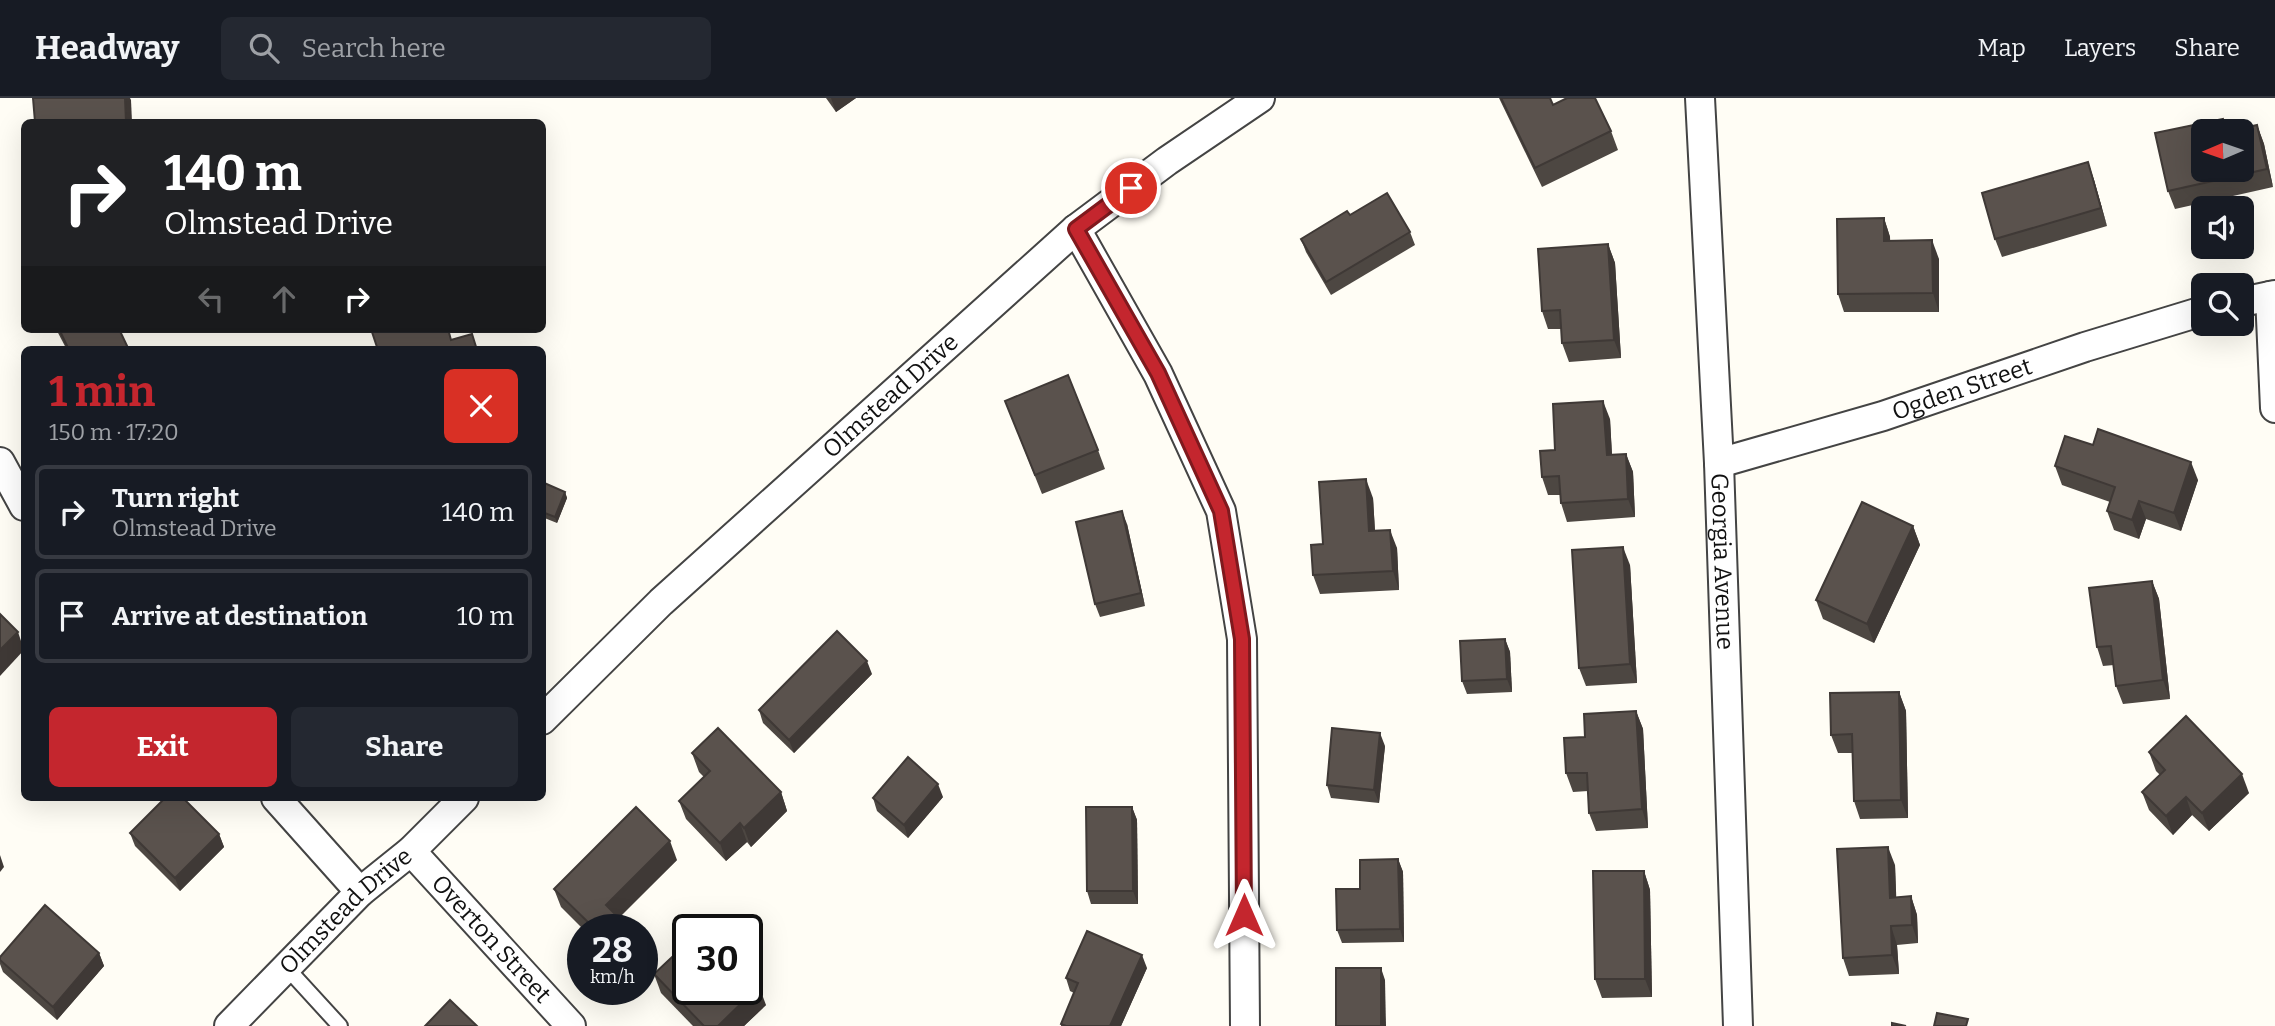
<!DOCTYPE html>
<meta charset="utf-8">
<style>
:root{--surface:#171b24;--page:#242831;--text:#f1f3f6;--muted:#9ea1a6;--line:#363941;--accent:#c4262e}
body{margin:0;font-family:Bitter,serif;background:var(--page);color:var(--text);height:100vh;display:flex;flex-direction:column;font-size:26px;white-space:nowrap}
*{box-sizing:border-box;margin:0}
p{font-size:23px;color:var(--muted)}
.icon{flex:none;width:38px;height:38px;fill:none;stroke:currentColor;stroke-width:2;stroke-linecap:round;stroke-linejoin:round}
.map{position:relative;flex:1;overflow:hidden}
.drawer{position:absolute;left:21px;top:248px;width:525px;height:455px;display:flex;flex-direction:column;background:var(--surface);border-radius:10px;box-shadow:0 7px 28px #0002}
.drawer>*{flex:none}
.guide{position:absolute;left:21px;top:21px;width:525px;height:214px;border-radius:10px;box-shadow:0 7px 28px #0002;background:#202124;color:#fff;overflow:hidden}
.needle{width:46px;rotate:268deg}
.buttons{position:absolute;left:2191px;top:21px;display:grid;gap:14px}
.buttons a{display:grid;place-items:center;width:63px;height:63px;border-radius:10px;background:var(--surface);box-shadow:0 7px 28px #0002;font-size:35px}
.speed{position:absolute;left:567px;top:816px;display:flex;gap:14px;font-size:35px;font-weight:700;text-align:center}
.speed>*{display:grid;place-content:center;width:91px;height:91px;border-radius:50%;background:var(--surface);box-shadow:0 7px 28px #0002;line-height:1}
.speed small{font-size:18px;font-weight:400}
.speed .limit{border:4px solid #111;border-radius:10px;background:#fff;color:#111}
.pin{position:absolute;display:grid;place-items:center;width:60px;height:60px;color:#fff;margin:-30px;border:4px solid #fff;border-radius:50%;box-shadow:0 2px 7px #0007}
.me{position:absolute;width:77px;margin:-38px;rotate:0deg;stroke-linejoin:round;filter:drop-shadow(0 0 5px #0008)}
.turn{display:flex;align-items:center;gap:24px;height:147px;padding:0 28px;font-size:32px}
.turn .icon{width:91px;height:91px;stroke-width:2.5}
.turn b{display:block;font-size:49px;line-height:60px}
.lanes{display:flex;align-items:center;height:66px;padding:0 28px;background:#0003;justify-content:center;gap:35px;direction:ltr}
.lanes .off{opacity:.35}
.round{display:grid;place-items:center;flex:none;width:74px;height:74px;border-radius:10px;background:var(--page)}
.summary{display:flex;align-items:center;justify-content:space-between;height:119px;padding:0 28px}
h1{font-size:42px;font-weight:700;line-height:52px;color:var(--accent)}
.cta{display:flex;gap:14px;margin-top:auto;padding:14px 28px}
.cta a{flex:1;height:80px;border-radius:10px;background:var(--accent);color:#fff;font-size:28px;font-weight:700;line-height:80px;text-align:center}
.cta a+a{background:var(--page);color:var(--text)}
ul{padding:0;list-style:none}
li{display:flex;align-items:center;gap:21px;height:94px;margin:0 14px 10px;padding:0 14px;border:4px solid var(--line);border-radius:10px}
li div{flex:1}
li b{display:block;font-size:26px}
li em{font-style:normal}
header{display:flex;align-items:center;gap:42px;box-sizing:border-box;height:98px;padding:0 35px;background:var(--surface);border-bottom:2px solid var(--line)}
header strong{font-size:33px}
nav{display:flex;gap:38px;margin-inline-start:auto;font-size:24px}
.search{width:490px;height:63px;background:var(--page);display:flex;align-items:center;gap:18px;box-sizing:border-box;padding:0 24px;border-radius:10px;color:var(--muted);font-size:26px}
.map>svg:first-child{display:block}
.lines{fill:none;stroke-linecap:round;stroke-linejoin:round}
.lane-casing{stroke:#444;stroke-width:18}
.street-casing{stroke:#444;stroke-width:32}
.lane{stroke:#fff;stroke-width:14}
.street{stroke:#fff;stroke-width:28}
.wall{fill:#4d4742}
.shaded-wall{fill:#3f3936}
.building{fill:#5a524d;stroke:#3f3936;stroke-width:2}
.route-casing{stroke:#7f191e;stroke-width:18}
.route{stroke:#c4262e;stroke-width:12}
.labels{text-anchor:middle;stroke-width:7;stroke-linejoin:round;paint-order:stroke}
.street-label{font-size:24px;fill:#111;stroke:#fff}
</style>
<header>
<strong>Headway</strong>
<div class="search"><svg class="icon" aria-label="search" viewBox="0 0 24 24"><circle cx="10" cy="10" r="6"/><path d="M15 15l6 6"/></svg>Search here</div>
<nav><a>Map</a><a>Layers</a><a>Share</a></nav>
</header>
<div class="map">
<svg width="2275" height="928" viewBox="0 0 2275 928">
<rect width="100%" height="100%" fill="#fffdf5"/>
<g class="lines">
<g class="lane-casing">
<path id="lane" d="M286 869 340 928"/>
</g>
<g class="street-casing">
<g id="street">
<path id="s1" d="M1700 0 1719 365 1738 928"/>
<path d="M1076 131 1158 276 1221 413 1242 541 1245 928"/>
<path d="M2270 198 2275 310"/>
<path d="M2242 204 2275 197"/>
<path d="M0 364 24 408"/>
<path id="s2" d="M1719 365 1883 318 2085 249 2203 213"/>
<path id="s3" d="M542 622 661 504 1076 131 1167 63 1260 0"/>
<path d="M276 700 360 794"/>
<path id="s4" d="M411 753 571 928"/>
<path id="s5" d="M229 928 360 794 411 753 464 700"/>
</g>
</g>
<use href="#lane" class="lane"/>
<use href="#street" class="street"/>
</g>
<g class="wall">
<path d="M826 0H856L836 14Z"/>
<path d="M1499 0H1550L1553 7 1611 33 1618 52 1542 89Z"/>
<path d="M2223 21 2228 33H2203V72H2242V33H2231L2257 27 2264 46 2273 89 2175 111 2168 93 2155 35Z"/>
<path d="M2088 64 2094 82 2107 128 2002 159 1995 141Z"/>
<path d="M1350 117 1410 134 1415 147 1331 197 1306 154 1301 141Z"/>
<path d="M1884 120 1890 139V142L1939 161V214H1844L1838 196Z"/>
<path d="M1608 146 1615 165 1621 260 1569 264 1562 245 1561 231H1548L1542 213Z"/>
<path d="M56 231H119L129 252H67Z"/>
<path d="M1005 303 1098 352 1105 371 1042 396Z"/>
<path d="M1610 321 1612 357 1626 356 1633 374 1635 419 1567 424 1561 405 1560 397H1548L1542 379 1555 352Z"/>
<path d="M2093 347 2198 382 2181 433 2146 421 2139 441 2114 432 2107 413 2110 404 2062 387 2055 368Z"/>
<path d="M542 384 565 394 567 400 557 425 542 419Z"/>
<path d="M1373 400 1375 433 1397 450 1399 492 1320 496 1313 477 1323 446Z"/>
<path d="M1127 426 1145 508 1100 519 1095 506Z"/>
<path d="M1913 428 1920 447 1874 545 1823 521 1816 502Z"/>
<path d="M1630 467 1637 585 1586 588 1579 570Z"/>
<path d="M2152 483 2159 501 2170 601 2123 606 2116 588 2114 567 2103 568 2097 549Z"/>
<path d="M1505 541 1510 554 1512 594 1467 596 1462 583Z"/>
<path d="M872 576 794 655 763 625 759 612Z"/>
<path d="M1899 594 1906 613 1908 720 1860 721 1854 703 1853 655H1838L1831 637Z"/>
<path d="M1636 613 1643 631 1648 730 1596 733 1589 715 1588 693 1573 694 1566 675Z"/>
<path d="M1385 648 1379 705 1331 700 1327 687Z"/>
<path d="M2149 654 2249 695 2209 733 2192 717 2173 737 2149 712 2142 694 2160 677 2156 673Z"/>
<path d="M692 655 781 694 787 713 751 749 747 744 726 763 686 721 679 703 704 679 699 674Z"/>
<path d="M943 699 908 740 877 713 873 700Z"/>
<path d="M1132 709 1137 722 1138 806H1091L1087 793Z"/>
<path d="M130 735 219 736 224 749 180 793 135 748Z"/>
<path d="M1398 761 1403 774 1404 844 1342 845 1337 832 1360 791Z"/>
<path d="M677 762 619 820 621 822 624 831H583L561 809 554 791Z"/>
<path d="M1895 767 1896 799 1911 798 1917 817 1918 845 1897 847 1899 876 1849 878 1843 860Z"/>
<path d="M1644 773 1650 792 1652 899 1602 900 1595 881Z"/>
<path d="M99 855 104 868 57 922 3 874 0 866V859Z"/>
<path d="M1147 870 1121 928H1061V926L1074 895 1070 893 1066 880Z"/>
<path d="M654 876 766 907 744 928H693L661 895Z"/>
</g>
<g class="shaded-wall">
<path d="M125 0H130L131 2 132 24H126Z"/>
<path d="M831 0H856L836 14Z"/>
<path d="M2257 27 2264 46 2273 89 2267 71Z"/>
<path d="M2088 64 2094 82 2107 128 2101 110Z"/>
<path d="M1884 120 1890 139 1891 161 1884 143Z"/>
<path d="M1932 142 1939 161V214L1933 195Z"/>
<path d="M1608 146 1615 165 1621 260 1614 242Z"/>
<path d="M1603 303 1610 321 1613 376 1607 357Z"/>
<path d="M1626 356 1633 374 1635 419 1628 401Z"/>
<path d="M2191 364 2198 382 2181 433 2174 415Z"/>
<path d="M1366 381 1373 400 1376 451 1369 433Z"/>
<path d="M565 394 567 400 557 425 555 419Z"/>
<path d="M2139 403 2146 421 2139 441 2132 422Z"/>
<path d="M1122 413 1127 426 1145 508 1141 495Z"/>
<path d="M1913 428 1920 447 1874 545 1867 526Z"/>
<path d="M1390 432 1397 450 1399 492 1393 473Z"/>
<path d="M1623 449 1630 467 1637 585 1630 566Z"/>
<path d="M2152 483 2159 501 2170 601 2163 582Z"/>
<path d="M18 534 24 552 0 578V552Z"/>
<path d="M1505 541 1510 554 1512 594 1507 581Z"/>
<path d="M867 563 872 576 794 655 789 642Z"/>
<path d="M1899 594 1906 613 1908 720 1901 702Z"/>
<path d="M1636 613 1643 631 1648 730 1642 711Z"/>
<path d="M1380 635 1385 648 1379 705 1374 692Z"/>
<path d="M2242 676 2249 695 2209 733 2202 715Z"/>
<path d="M938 686 943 699 908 740 904 727Z"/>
<path d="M781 694 787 713 751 749 744 730Z"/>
<path d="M2186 699 2192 717 2173 737 2166 718Z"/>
<path d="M1132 709 1137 722 1138 806 1133 793Z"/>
<path d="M740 725 747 744 726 763 720 745Z"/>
<path d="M219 736 224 749 180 793 175 780Z"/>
<path d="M670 743 677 762 613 825 606 807Z"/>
<path d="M1888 749 1895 767 1897 818 1890 800Z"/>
<path d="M0 757 4 769 0 774Z"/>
<path d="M1398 761 1403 774 1404 844 1400 831Z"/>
<path d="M1644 773 1650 792 1652 899 1645 881Z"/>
<path d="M1911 798 1917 817 1918 845 1912 827Z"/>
<path d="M621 822 624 831H612Z"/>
<path d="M1891 828 1897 847 1899 876 1892 857Z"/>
<path d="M99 855 104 868 57 922 53 909Z"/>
<path d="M1142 857 1147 870 1121 928H1110Z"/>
<path d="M1381 870 1385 882 1386 928H1381Z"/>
<path d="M759 888 766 907 744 928H718Z"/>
</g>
<g class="building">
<path d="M33 0H125L126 24H35Z"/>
<path d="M1501 0H1550L1553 7 1567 0H1595L1611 33 1535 70Z"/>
<path d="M2223 21 2226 33H2203V72H2242V33H2231L2257 27 2267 71 2168 93 2155 35Z"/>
<path d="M2088 64 2101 110 1995 141 1982 95Z"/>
<path d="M1387 95 1410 134 1326 184 1301 141 1347 113 1350 117Z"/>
<path d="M1884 120V143L1932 142 1933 195 1838 196 1837 121Z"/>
<path d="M1608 146 1614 242 1562 245 1560 212 1542 213 1538 151Z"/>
<path d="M59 231H119L129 252H69Z"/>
<path d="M371 231H448L451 242 472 236 477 252H378Z"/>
<path d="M1068 277 1098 352 1035 377 1005 303Z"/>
<path d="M1603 303 1607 357 1626 356 1628 401 1561 405 1559 378 1542 379 1540 353 1555 352 1553 306Z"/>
<path d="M2098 331 2191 364 2174 415 2139 403 2132 422 2107 413 2115 389 2055 368 2065 338 2093 347Z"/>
<path d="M1366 381 1369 433 1390 432 1393 473 1313 477 1311 447 1323 446 1319 384Z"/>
<path d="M542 384 565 394 555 419 542 414Z"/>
<path d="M1862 404 1913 428 1867 526 1816 502Z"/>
<path d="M1122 413 1141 495 1095 506 1076 424Z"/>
<path d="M1623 449 1630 566 1579 570 1572 452Z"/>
<path d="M2152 483 2163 582 2116 588 2111 548 2097 549 2089 490Z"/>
<path d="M0 516 18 534 0 552Z"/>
<path d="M837 533 867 563 789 642 759 612Z"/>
<path d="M1505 541 1507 581 1462 583 1460 543Z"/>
<path d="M1899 594 1901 702 1854 703 1852 636 1831 637 1830 595Z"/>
<path d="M1636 613 1642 711 1589 715 1587 675H1566L1564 640 1585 639 1584 616Z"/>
<path d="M2186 618 2242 676 2202 715 2186 699 2166 718 2142 694 2165 672 2149 654Z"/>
<path d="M718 630 781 694 744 730 740 725 720 745 679 703 710 673 692 655Z"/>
<path d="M1332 630 1380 635 1374 692 1327 687Z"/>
<path d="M908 659 938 686 904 727 873 700Z"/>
<path d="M165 700H183L219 736 175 780 130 735Z"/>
<path d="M636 709 670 743 606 807 621 822 612 831H595L554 791Z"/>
<path d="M1086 709H1132L1133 793H1087Z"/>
<path d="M1888 749 1890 800 1911 798 1912 827 1891 828 1892 857 1843 860 1837 751Z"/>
<path d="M1398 761 1400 831 1337 832 1336 791H1360V762Z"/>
<path d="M1593 773H1644L1645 881H1595Z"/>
<path d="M45 807 99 855 53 909 0 862V859Z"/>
<path d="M1087 833 1142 857 1110 928H1066L1061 926 1078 885 1066 880Z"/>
<path d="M688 844V891H747V876L759 888 718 928H704L654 876Z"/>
<rect x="1336" y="870" width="45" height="58"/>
<path d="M450 902 477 928H425Z"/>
<path d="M1937 915 1968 921 1966 928H1934Z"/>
<path d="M1892 925 1906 928H1892Z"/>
</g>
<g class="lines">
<g class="route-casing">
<path id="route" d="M1131 90 1076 131 1158 275 1221 413 1242 541 1244 817"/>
</g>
<use href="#route" class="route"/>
</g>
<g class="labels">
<g class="street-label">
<text dy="8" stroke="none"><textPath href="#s2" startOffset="254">Ogden Street</textPath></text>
<text dy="8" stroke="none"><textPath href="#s3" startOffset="476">Olmstead Drive</textPath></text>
<text dy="8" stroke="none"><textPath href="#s1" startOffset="464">Georgia Avenue</textPath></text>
<text dy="8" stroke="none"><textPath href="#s5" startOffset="164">Olmstead Drive</textPath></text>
<text dy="8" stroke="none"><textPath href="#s4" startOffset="119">Overton Street</textPath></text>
</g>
</g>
</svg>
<div class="buttons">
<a><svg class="needle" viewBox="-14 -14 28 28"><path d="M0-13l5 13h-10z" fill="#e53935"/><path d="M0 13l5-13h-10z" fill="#9ea1a6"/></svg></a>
<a><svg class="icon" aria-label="sound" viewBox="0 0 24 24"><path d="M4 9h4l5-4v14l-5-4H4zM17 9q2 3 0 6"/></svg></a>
<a><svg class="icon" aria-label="search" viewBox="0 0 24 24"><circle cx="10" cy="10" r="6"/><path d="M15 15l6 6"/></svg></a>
</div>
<div class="speed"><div>28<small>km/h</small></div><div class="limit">30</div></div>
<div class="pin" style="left:1131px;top:90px;background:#d93025"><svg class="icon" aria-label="arrive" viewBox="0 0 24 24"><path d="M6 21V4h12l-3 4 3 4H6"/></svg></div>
<svg class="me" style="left:1244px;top:817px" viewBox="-20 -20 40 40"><path d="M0-17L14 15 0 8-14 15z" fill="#c4262e" stroke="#fff" stroke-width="4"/></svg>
<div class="guide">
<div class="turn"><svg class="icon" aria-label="right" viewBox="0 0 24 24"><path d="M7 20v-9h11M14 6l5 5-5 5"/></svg><div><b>140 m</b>Olmstead Drive</div></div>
<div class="lanes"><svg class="icon off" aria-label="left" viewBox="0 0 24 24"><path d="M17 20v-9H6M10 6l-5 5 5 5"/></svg><svg class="icon off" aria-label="ahead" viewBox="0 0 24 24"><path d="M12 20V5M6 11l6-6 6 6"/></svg><svg class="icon" aria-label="right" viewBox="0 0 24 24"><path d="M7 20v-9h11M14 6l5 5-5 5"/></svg></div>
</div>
<section class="drawer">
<div class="summary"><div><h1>1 min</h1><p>150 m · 17:20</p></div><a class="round" style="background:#d93025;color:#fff"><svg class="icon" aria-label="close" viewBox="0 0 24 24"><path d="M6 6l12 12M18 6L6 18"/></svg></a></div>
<ul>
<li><svg class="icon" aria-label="right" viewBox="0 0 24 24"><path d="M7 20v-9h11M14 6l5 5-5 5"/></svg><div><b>Turn right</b><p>Olmstead Drive</p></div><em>140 m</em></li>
<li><svg class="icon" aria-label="arrive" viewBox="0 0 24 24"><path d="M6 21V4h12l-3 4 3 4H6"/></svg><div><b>Arrive at destination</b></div><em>10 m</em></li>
</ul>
<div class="cta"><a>Exit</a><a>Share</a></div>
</section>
</div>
